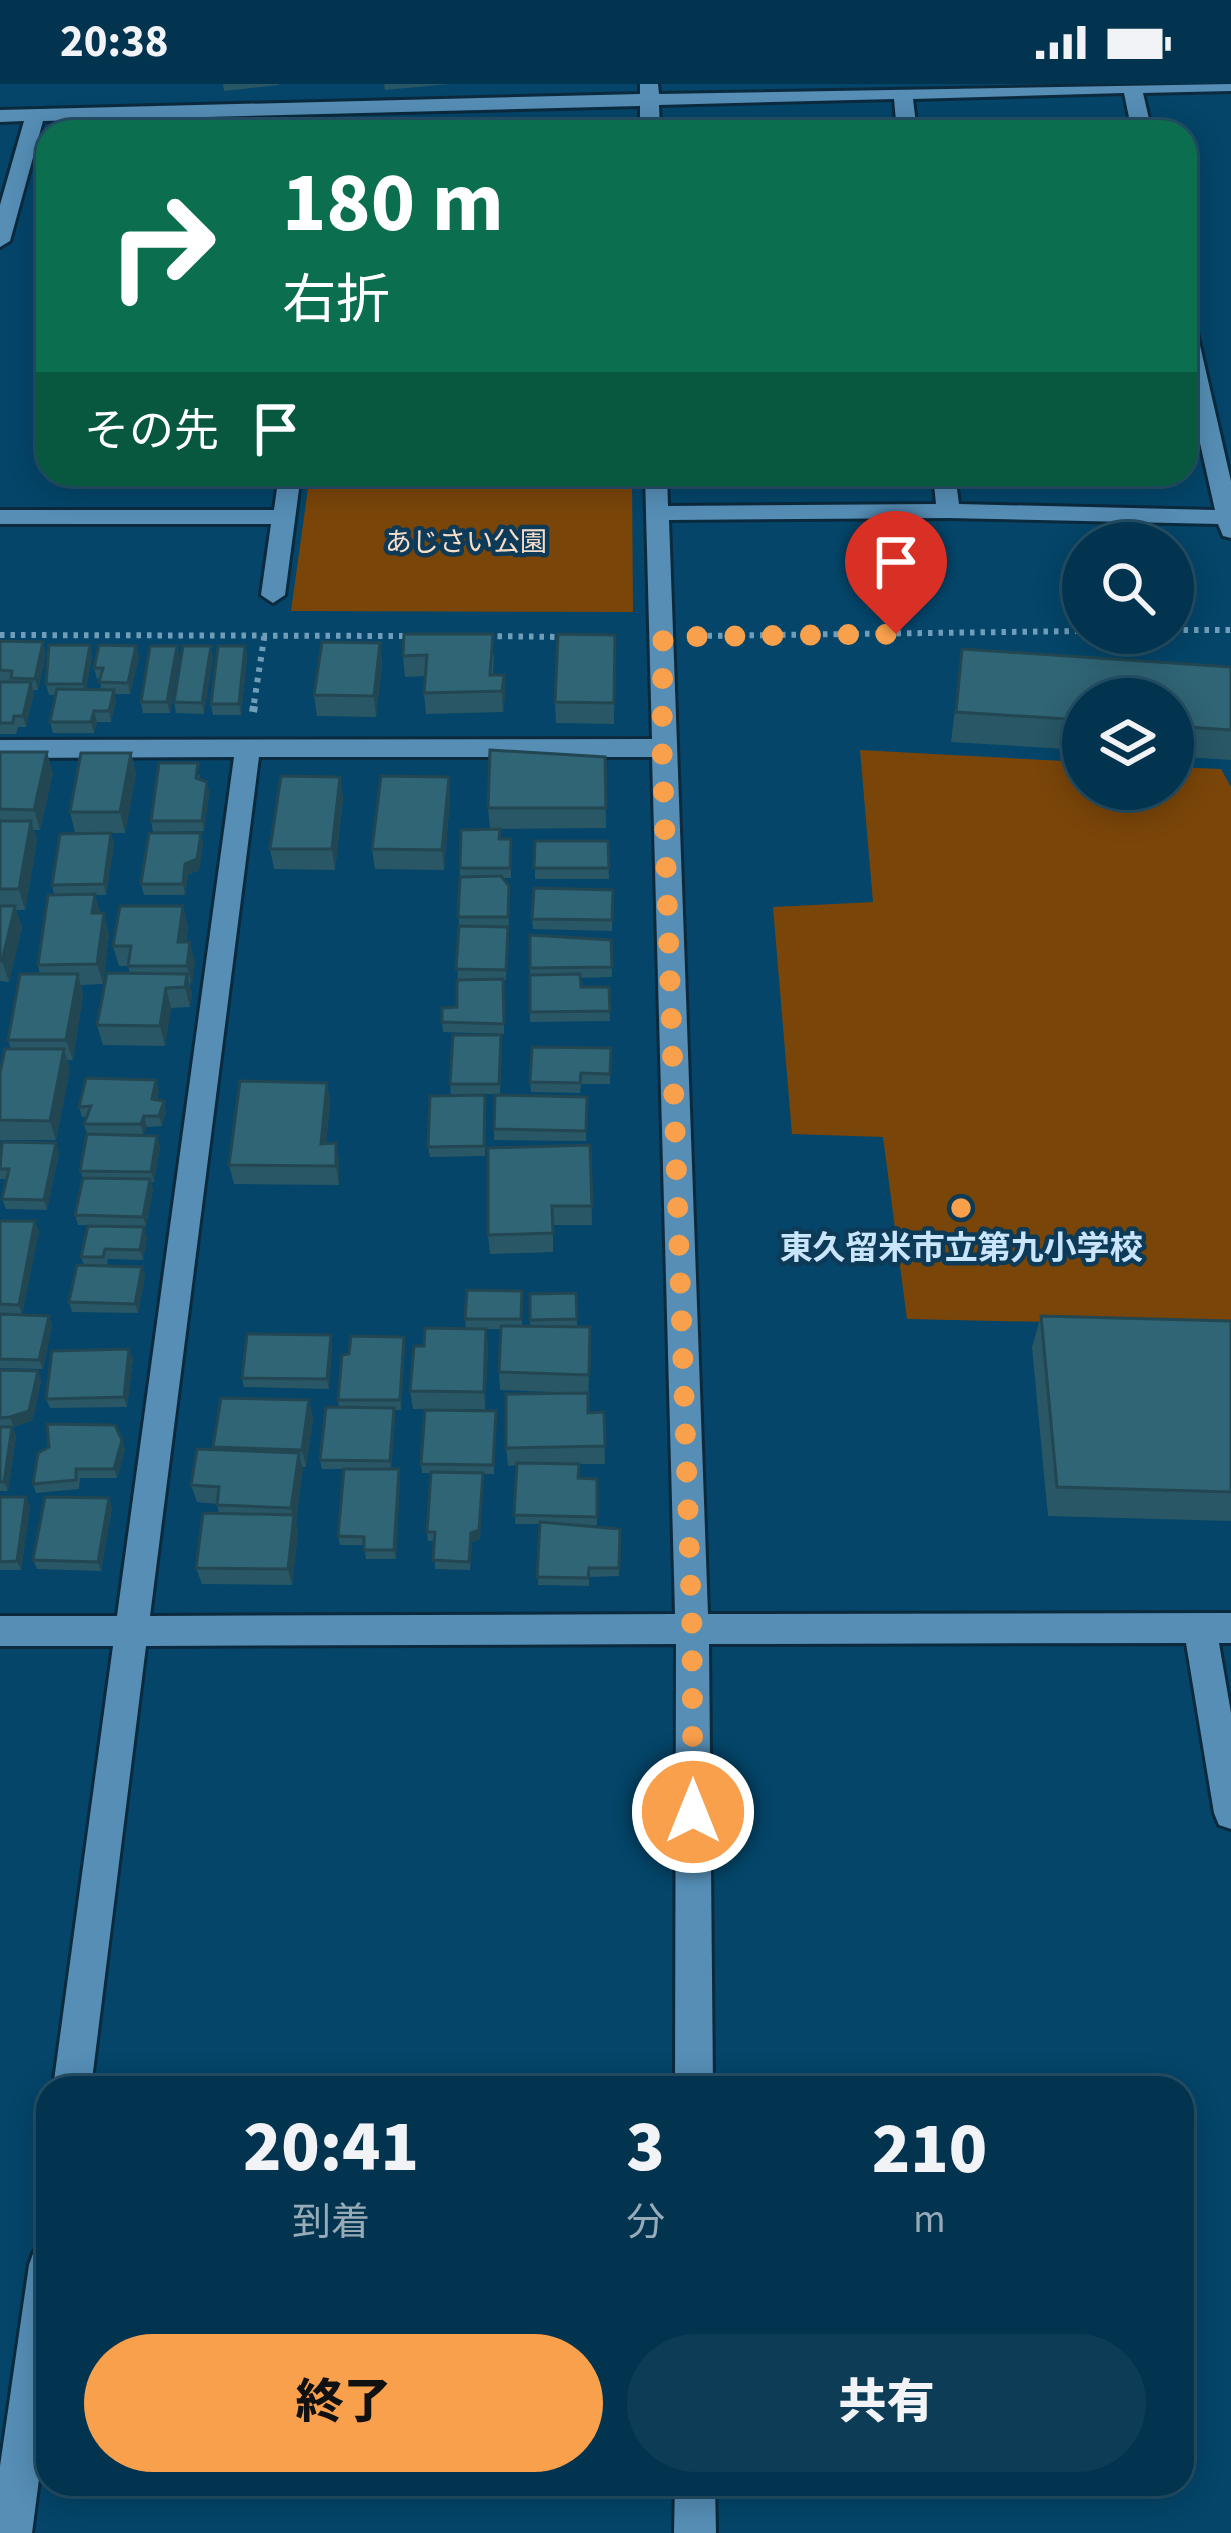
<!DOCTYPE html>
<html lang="ja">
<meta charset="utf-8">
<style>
:root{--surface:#03344f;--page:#0d3c56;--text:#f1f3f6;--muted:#97aab7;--line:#244f66;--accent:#f9a04c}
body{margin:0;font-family:"Source Sans 3","Noto Sans JP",sans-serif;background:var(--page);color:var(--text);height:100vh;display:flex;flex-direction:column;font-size:45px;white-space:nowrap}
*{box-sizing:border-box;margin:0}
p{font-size:39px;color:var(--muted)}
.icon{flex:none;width:66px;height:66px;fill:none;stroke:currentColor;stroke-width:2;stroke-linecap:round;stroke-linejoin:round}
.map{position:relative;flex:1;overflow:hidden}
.panel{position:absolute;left:36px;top:1992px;width:1158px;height:420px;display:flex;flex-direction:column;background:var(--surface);border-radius:36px;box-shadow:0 6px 30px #0003,0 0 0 3px var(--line)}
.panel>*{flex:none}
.banner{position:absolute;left:36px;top:36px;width:1161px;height:366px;border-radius:36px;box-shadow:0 6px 30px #0003,0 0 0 3px var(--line);background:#0b6e4f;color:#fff;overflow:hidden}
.controls{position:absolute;left:1062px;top:438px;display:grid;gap:24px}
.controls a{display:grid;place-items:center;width:132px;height:132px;border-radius:50%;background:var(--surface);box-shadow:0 6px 30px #0003,0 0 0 3px var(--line);font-size:60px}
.pin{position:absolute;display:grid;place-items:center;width:102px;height:102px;color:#fff;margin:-123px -51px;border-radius:50% 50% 50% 0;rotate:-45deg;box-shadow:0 0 12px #0007}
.pin .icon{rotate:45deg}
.me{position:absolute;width:132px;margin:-66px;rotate:0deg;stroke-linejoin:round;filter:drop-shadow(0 0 9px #0008)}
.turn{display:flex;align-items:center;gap:42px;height:252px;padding:0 48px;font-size:54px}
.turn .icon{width:156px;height:156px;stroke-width:2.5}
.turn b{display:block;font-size:84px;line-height:102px}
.then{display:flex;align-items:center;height:114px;padding:0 48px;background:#0003;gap:24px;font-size:45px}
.eta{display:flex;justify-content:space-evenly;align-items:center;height:204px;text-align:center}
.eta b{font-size:72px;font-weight:800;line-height:84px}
.primary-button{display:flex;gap:24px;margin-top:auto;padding:24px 48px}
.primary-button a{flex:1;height:138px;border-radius:72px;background:var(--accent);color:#111;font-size:48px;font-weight:800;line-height:138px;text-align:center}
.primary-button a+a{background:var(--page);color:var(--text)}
.status{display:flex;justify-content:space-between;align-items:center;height:84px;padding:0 60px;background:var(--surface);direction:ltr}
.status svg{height:33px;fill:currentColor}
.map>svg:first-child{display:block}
.green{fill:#7a4509}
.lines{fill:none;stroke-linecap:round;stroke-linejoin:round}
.minor-casing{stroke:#0c2a3e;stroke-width:6}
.path-far1{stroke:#709db9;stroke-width:6;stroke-dasharray:4.5 6;stroke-linecap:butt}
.path{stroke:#709db9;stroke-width:8;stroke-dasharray:6 9;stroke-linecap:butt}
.minor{fill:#568eb6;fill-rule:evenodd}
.wall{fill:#295765}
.shaded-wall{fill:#224752}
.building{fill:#306575;stroke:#224752;stroke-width:3}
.route{stroke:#f9a04c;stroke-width:21;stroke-dasharray:0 37.8}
.poi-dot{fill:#f9a04c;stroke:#0d3a56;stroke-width:4.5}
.labels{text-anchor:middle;stroke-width:9;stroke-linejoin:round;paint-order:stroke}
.far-park-label{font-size:27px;fill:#f5ddca;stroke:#0d3a56}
.poi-label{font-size:33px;font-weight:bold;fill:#c9e5fb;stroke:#0d3a56}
</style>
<div class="status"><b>20:38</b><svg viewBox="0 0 49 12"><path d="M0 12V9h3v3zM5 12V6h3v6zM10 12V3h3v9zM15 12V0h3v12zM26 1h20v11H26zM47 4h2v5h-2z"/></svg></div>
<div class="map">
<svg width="1231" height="2449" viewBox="0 0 1231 2449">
<rect width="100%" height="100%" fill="#044569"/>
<g class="green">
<path d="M310 390H632L633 528 291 527Z"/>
<path d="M860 666 1083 678V705H1173V683L1221 685 1231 703V1242L907 1235 883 1053 792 1050 773 823 873 818Z"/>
</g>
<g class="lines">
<g class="minor-casing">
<g id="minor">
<path d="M640 0H658L659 10 1231 0V7L1143 9 1152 48H1132L1124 9 913 15 917 48H897L894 15 659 21 660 48H640V22L43 37 10 157 0 163V121L24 37 0 38V26L640 10Z"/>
<path d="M1185 238 1196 244 1231 397V454L1223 452 1218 440 948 434 669 436 708 1530 1231 1529V1559H1219L1231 1629V1745L1219 1741 1214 1729 1186 1559 709 1560 713 2004H675L676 1560 146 1562 91 2004H53L113 1562H0V1532H117L234 673 0 674V656L652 655 645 390H667L668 422 936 420 933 390H955L959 420 1215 426 1185 292ZM259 673H652L675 1530 150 1532Z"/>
<path d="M279 390H301L285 511 273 519 261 511 271 440H0V426H274Z"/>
<path d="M48 2162V2326L32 2449H0V2382L29 2181 34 2167Z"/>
<path d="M675 2400H715L716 2449H674Z"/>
</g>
</g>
<g class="path-far1">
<path d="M1173 546H1231"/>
<path d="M0 551 412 552"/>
<path d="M487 552 562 553"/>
<path d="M697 552 1083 547"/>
<path d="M254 619 265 548"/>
</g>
<path class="path" d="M253 628 255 616"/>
<use href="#minor" class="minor"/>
</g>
<g class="wall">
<path d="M223 0H279V1L224 7Z"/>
<path d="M384 0H449L385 6Z"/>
<path d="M615 551 614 640 556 639 555 618Z"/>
<path d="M0 557 46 569 38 606H33L34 609 26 643H18L16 650H0Z"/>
<path d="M380 559 382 580 376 633 317 632 314 611Z"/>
<path d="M90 561 92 572 86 606H101L100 595H97L94 584 136 562 139 573 130 610H114L116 617 111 638H97L94 649H53L50 638 56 611H49L46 600Z"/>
<path d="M177 562 179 573 170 629H143L141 618Z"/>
<path d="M245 562 247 573 241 631H213L211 620Z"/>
<path d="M962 565 1231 583V676L1173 672V615H1083V666L951 658Z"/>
<path d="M494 571 493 591H504L505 612 503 628 426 630 424 609 425 592 405 593 403 572Z"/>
<path d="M213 573 204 630 176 629 174 618Z"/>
<path d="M0 668 53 689 40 746H34L37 757 25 826H16L22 843 9 898 0 897Z"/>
<path d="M131 669 136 690 125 749H75L70 728Z"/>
<path d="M605 673 606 744 490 745 488 724Z"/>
<path d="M200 690 199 696 207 698 209 709 204 747 153 748 151 737Z"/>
<path d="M340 693 343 714 335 786 274 785 270 765Z"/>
<path d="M449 693 450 714 444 786 375 785 372 765Z"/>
<path d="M111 749 114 760 106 811H95L100 829H104L109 850 103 900 81 901 83 910 73 976H67L70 985 56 1056H0V989L11 965 8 956 40 890 38 881 54 811 52 801Z"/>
<path d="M500 755H511V794H503L510 812 506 896H504V950L443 948 442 938 457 923 460 784Z"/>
<path d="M535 757H608L609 795H535Z"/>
<path d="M203 760 199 786 188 791 185 811H144L141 800Z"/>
<path d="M613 806 612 847 533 845 532 835Z"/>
<path d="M183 822 188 843 186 858 195 878 190 902 192 910 190 923 171 924 165 962 103 961 97 941 130 890 128 882H119L113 862Z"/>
<path d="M530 851 611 856 612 893 580 894 581 903H609L610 937 530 938Z"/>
<path d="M502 962 500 1010H451L450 1000Z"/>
<path d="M611 964 610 1000H581L580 1009 531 1008 530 998Z"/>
<path d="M327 999 330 1019 326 1060 336 1059 339 1078V1101L234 1100 229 1081Z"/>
<path d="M159 1006 157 1016 166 1027 162 1042 147 1043 143 1050H87L84 1040 87 1033H82L79 1023Z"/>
<path d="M587 1013 586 1057 494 1056V1045Z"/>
<path d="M486 1021 485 1072 430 1073 428 1063Z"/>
<path d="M590 1061 592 1141H553V1168L490 1170 488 1151Z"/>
<path d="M160 1062 154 1098H151L153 1105 146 1142 78 1141 75 1131 83 1094 80 1087Z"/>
<path d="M0 1067 59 1069 47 1126 6 1125 2 1115 7 1095H0Z"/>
<path d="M0 1137 39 1147 22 1230H0Z"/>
<path d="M147 1153 143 1176 108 1175 107 1182 142 1183 145 1192 138 1229 72 1228 69 1218 84 1181 81 1173Z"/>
<path d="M522 1207V1243H530V1210L576 1209 577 1243H590L588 1329 604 1328 605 1380H579V1394L597 1395V1441H574L620 1445 619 1492 589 1493V1502L538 1501 540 1440H515L517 1381 508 1382 506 1364 579 1309 500 1306 499 1288 501 1245H486L488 1263 485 1325H413L410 1307 424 1262 466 1245 465 1235Z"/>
<path d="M0 1230 49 1232 52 1241 43 1285 0 1284Z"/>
<path d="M1041 1232 1231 1237V1437L1048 1432 1032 1263Z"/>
<path d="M331 1251 332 1261 329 1305 244 1303 242 1294Z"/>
<path d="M405 1262 401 1326H394L395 1334 391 1385H399L400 1394 396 1475H366L364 1461H340L338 1452 344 1385H322L320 1376 339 1324 338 1316Z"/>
<path d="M133 1275 127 1323 50 1324 46 1315Z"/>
<path d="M0 1286 38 1287 41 1296 33 1336 14 1343H0Z"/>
<path d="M309 1316 313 1334 306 1383H302L296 1439 298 1448 292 1501 202 1500 196 1484 219 1430 217 1420 197 1418 191 1401 213 1365V1363Z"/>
<path d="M496 1327 494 1390H483L480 1455 472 1458 470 1486 435 1485V1457H428L427 1448 431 1389H422L421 1380Z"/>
<path d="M0 1343H12L16 1352 8 1407H0Z"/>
<path d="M125 1365 117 1394H80L79 1405 36 1409 33 1400Z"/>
<path d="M0 1413 30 1422 21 1486H0Z"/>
<path d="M112 1423 101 1487 37 1485 33 1476Z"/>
</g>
<g class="shaded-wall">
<path d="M43 558 46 569 38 606 35 595Z"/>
<path d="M380 559 382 580 376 633 374 612Z"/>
<path d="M90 561 92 572 85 611 83 600Z"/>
<path d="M136 562 139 573 130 610 128 599Z"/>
<path d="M177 562 179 573 170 629 167 618Z"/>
<path d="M211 562 213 573 204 630 202 619Z"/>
<path d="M245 562 247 573 241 631 239 620Z"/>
<path d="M504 591 505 612 503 628 502 607Z"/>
<path d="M31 598 34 609 26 643 23 632Z"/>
<path d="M114 606 116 617 111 638 109 627Z"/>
<path d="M94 627 97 638 94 649 91 638Z"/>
<path d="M47 668 53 689 40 746 34 726Z"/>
<path d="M131 669 136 690 125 749 120 728Z"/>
<path d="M340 693 343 714 335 786 332 765Z"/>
<path d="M449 693 450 714 444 786 442 766Z"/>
<path d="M207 698 209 709 204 747 202 737Z"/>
<path d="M31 737 37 757 25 826 19 805Z"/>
<path d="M111 749 114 760 106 811 104 800Z"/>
<path d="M201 749 203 760 199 786 188 791 185 811 183 800 185 780Z"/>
<path d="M95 810 100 831 92 829Z"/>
<path d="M15 822 22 843 9 898 2 877Z"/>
<path d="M183 822 188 843 182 878 178 858Z"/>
<path d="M104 829 109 850 103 900 97 880Z"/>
<path d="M190 858 195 878 192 902 187 882Z"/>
<path d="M78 890 83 910 73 976 66 956Z"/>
<path d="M187 890 192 910 190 923 185 903Z"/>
<path d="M166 904 171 924 165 962 160 942Z"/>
<path d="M64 965 70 985 56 1056 50 1037Z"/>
<path d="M156 996 159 1006 155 1026 152 1015Z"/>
<path d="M327 999 330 1019 324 1080 321 1060Z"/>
<path d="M164 1017 166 1027 162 1042 159 1032Z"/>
<path d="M144 1032 147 1043 143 1050 141 1040Z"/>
<path d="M157 1052 160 1062 154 1098 151 1088Z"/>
<path d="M56 1059 59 1069 47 1126 44 1116Z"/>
<path d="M336 1059 339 1078V1101L336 1082Z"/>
<path d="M150 1095 153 1105 146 1142 143 1133Z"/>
<path d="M35 1137 39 1147 22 1230 19 1221Z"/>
<path d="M144 1143 147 1153 143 1176 140 1166Z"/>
<path d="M142 1183 145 1192 138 1229 135 1220Z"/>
<path d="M49 1232 52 1241 43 1285 39 1276Z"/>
<path d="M486 1245 488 1263 485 1325 484 1308Z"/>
<path d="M331 1251 332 1261 329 1305 327 1295Z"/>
<path d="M404 1253 405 1262 401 1326 400 1316Z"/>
<path d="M129 1265 133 1275 127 1323 124 1313Z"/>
<path d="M38 1287 41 1296 33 1336 14 1343 10 1333Z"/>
<path d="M309 1316 313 1334 306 1383 302 1366Z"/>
<path d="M394 1324 395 1334 391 1386 390 1377Z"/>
<path d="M12 1343 16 1352 8 1407 4 1398Z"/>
<path d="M122 1356 125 1365 117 1394 114 1385Z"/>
<path d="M299 1369 303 1386 296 1439 298 1448 292 1501 288 1485 293 1432 291 1424Z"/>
<path d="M399 1385 400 1394 396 1475 394 1466Z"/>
<path d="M483 1389 480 1455 472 1458 470 1486 471 1449Z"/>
<path d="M26 1413 30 1422 21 1486 17 1477Z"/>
<path d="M109 1414 112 1423 101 1487 98 1478Z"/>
</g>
<g class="building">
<path d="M404 550H493L490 591H504L502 607 424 609 427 571 403 572Z"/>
<path d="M558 550 615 551 614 619 555 618Z"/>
<path d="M0 557 43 558 35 595 11 594 12 587 0 586Z"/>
<path d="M322 558 380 559 374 612 314 611Z"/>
<path d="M49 561H90L83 600H46Z"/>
<path d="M99 561 136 562 128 599 99 598 103 584H94Z"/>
<path d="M150 562H177L167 618H141Z"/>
<path d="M183 562H211L202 619 174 618Z"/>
<path d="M218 562H245L239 620H211Z"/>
<path d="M962 565 1231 583V646L1173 642V615H1083V636L956 628Z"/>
<path d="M0 598H31L23 632H14L13 639H0Z"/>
<path d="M57 605 114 606 109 627H94L91 638H50Z"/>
<path d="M490 666 605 673 606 724H488Z"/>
<path d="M0 668H47L34 726 0 725Z"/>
<path d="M81 669H131L120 728H70Z"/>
<path d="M159 679H198L196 694 207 698 202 737H151Z"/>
<path d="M281 692 340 693 332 765H270Z"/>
<path d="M381 692 449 693 442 766 372 765Z"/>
<path d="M0 737H31L19 805H0Z"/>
<path d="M500 745 499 755H511L510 784H460L461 746Z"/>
<path d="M111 749 104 800 52 801 60 750Z"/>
<path d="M149 749H201L197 775 185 780 183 800H141Z"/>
<path d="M535 757H608L609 784H534Z"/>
<path d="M501 792 509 802 508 833H458L460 793Z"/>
<path d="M534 804 613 806 612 836 532 835Z"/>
<path d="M95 810 92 829H104L97 880 38 881 48 811Z"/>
<path d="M0 822H15L2 877H0Z"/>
<path d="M120 822H183L178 858H190L187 882H128L131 862H113Z"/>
<path d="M459 842 508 843 506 886 456 885Z"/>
<path d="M530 851 611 856 612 883 530 884Z"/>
<path d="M107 889 187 890 185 903 166 904 160 942 97 941Z"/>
<path d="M20 890H78L66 956H8Z"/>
<path d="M580 890 581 903H609L610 927 530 928V891Z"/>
<path d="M503 895 504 940 442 938V924L457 923V896Z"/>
<path d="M453 951H501L499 1000H450Z"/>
<path d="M532 963 611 964 610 990 581 989 580 999 530 998Z"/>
<path d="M5 965H64L50 1037 0 1036V989Z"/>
<path d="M86 994 156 996 152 1015 164 1017 159 1032H144L141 1040H84L91 1022 79 1023Z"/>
<path d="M240 997 327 999 321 1060 336 1059V1082L229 1081Z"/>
<path d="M485 1011 484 1062 428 1063 430 1012Z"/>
<path d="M495 1011 587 1013 586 1047 494 1045Z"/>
<path d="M87 1050 157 1052 151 1088 80 1087Z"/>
<path d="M2 1058 56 1059 44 1116 2 1115 9 1085H0Z"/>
<path d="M590 1061 592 1122H552L553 1149 488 1151V1064Z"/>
<path d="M83 1094 150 1095 143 1133 75 1131Z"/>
<path d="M0 1137H35L19 1221 0 1220Z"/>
<path d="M88 1142 144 1143 140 1166 105 1165 103 1173H81Z"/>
<path d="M77 1181 142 1183 135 1220 69 1218Z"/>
<path d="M467 1206 522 1207 521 1235H465Z"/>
<path d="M576 1209 577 1235 530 1236V1210Z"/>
<path d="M0 1230 49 1232 39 1276 0 1275Z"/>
<path d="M1041 1232 1231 1237V1408L1057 1403Z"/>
<path d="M501 1242 590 1243 589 1291 499 1288Z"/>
<path d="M425 1244 486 1245 484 1308 410 1307 414 1262H424Z"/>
<path d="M247 1250 331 1251 327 1295 242 1294Z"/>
<path d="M351 1252 404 1253 400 1316H338L342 1271 349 1270Z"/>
<path d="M129 1265 124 1313 46 1315 52 1267Z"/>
<path d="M0 1286 38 1287 29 1327 10 1333 0 1334Z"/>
<path d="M588 1309V1329L604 1328 605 1362 506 1364V1310Z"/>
<path d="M221 1314 309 1316 302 1366 213 1363Z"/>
<path d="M326 1323 394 1324 390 1377 320 1376Z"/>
<path d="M425 1326 496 1327 493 1381 421 1380Z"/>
<path d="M47 1340 115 1341 122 1356 114 1385H76V1396L33 1400 38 1369 49 1363Z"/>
<path d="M0 1343H12L4 1398H0Z"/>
<path d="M197 1365 299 1369 291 1424 217 1421 219 1403 191 1401Z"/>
<path d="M517 1379 579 1380 578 1394 597 1395V1433L514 1431Z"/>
<path d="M344 1385H399L394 1466H364V1453L338 1452Z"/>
<path d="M431 1388 483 1389 479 1446 471 1449 469 1478 433 1476 435 1448H427Z"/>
<path d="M0 1413H26L17 1477 0 1478Z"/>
<path d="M45 1413 109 1414 98 1478 33 1476Z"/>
<path d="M203 1429 294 1431 288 1485 196 1484Z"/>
<path d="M540 1438 620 1445 619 1484H589L588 1494 537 1493Z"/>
</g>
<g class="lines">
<path class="route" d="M693 1728 692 1544 662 664 663 553 896 550"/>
</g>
<circle class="poi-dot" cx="961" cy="1124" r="12"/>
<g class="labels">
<g class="far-park-label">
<text x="466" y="467">あじさい公園</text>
</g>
<g class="poi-label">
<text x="961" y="1175">東久留米市立第九小学校</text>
</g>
</g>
</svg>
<div class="controls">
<a><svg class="icon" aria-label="search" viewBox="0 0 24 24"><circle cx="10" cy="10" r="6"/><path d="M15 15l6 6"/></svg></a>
<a><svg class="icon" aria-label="layers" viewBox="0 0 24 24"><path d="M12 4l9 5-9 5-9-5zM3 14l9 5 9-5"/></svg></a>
</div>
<div class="pin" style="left:896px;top:550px;background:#d93025"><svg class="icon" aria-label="arrive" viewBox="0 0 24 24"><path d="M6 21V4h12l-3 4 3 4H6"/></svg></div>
<svg class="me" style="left:693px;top:1728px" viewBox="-20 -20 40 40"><circle r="17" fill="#f9a04c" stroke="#fff" stroke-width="3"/><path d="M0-11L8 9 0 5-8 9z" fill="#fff"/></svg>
<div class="banner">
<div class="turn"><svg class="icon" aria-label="right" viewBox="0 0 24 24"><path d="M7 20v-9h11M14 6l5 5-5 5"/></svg><div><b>180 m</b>右折</div></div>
<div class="then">その先<svg class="icon" aria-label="arrive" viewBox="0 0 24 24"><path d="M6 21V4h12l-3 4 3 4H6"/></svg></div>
</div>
<section class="panel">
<div class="eta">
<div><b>20:41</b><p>到着</p></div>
<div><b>3</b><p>分</p></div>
<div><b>210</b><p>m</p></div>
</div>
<div class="primary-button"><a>終了</a><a>共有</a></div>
</section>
</div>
